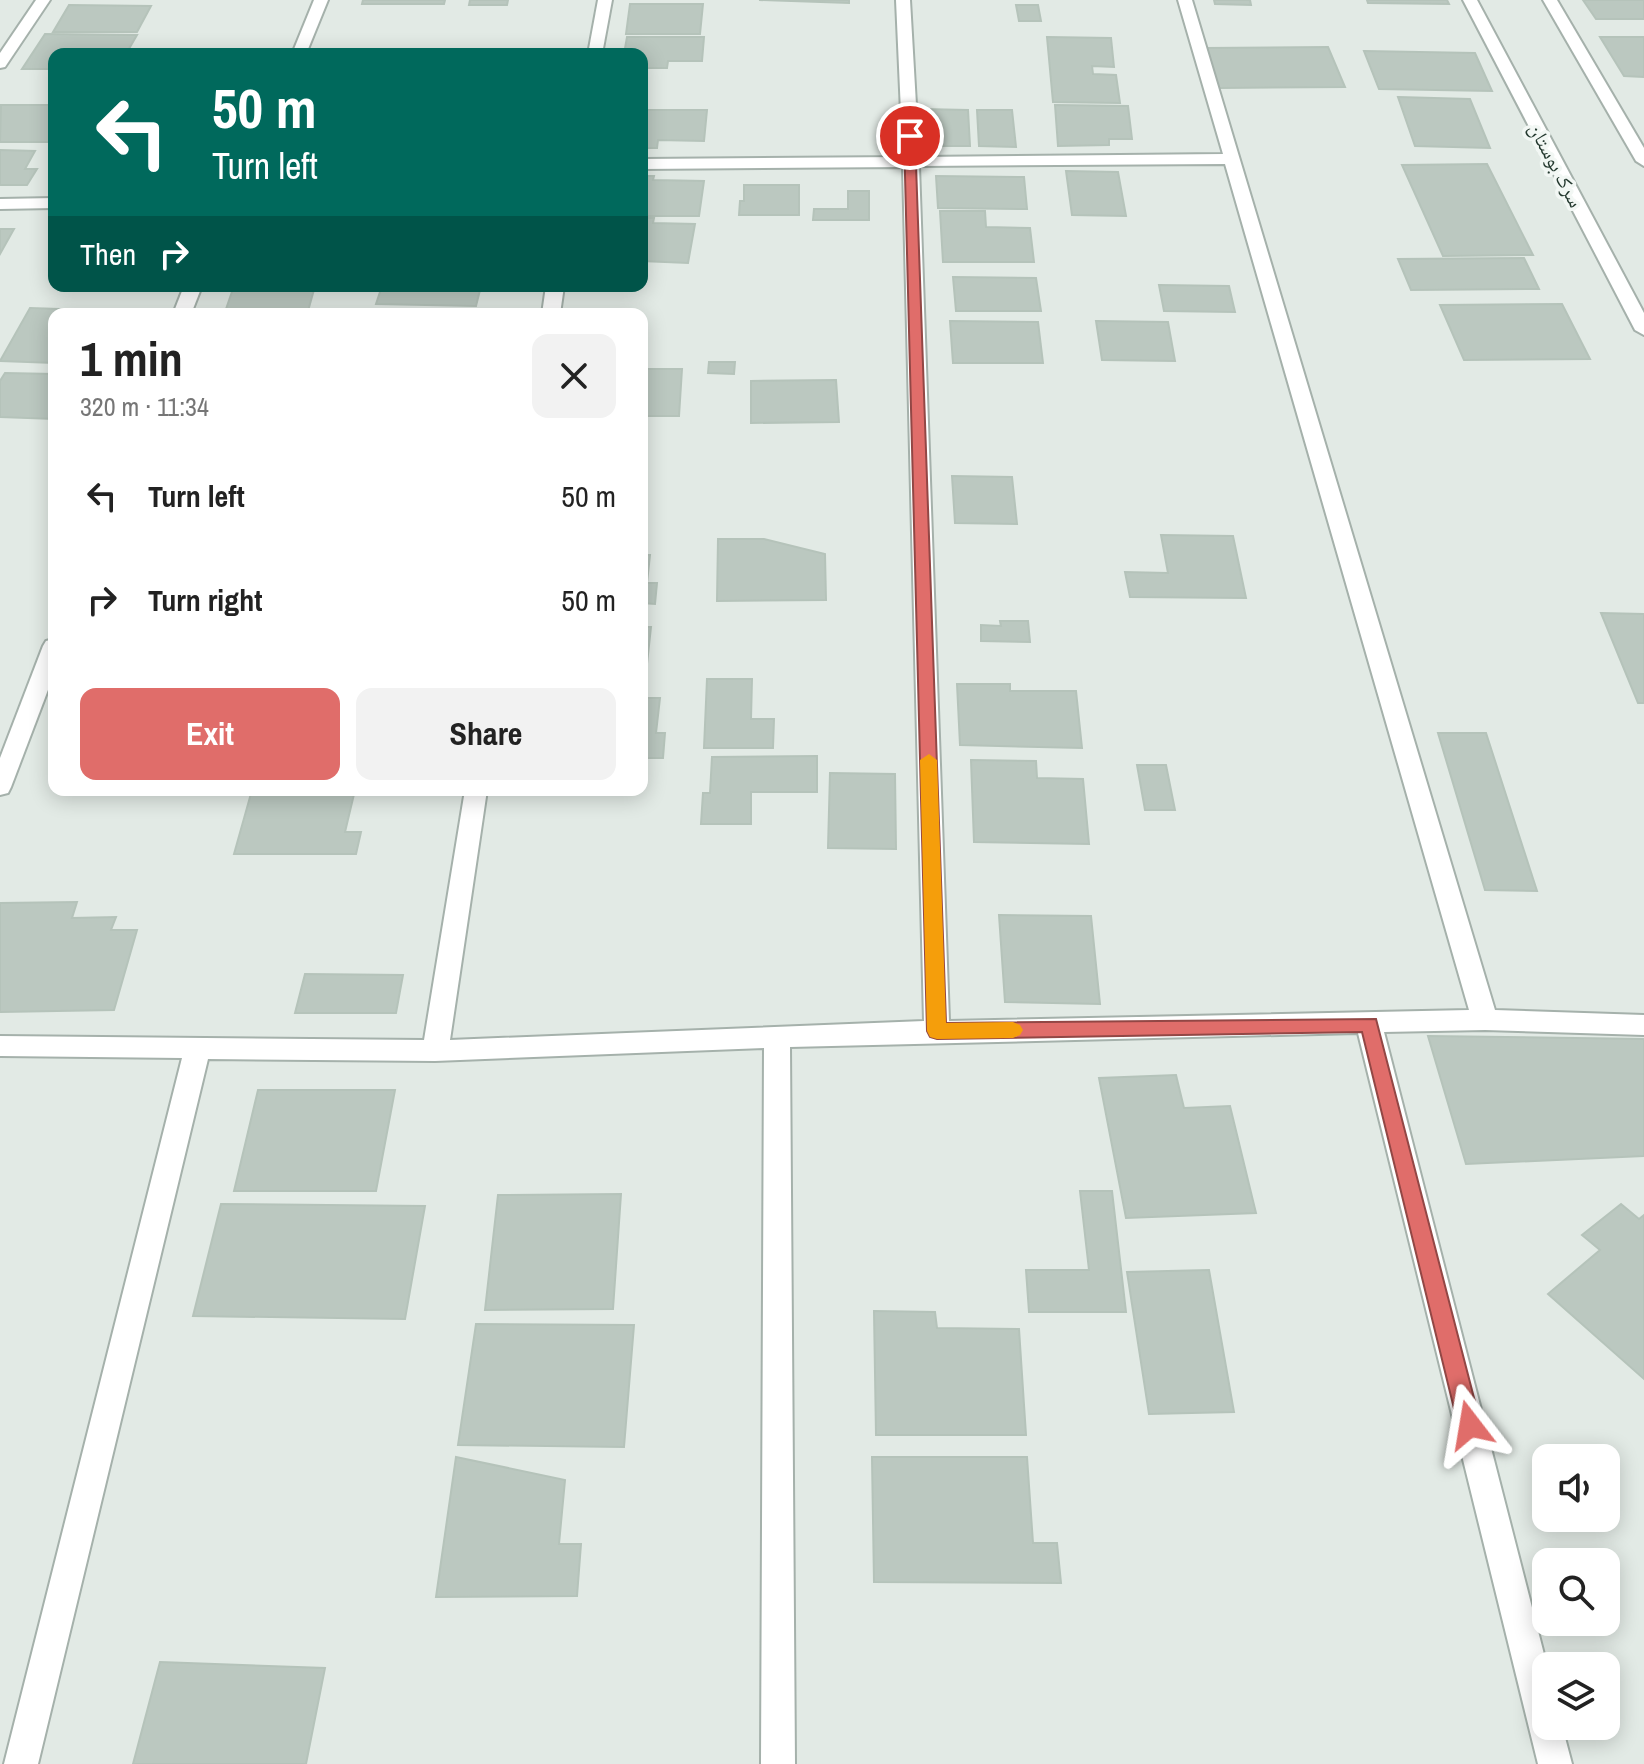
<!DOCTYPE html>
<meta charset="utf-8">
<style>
:root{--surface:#fff;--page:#f2f2f2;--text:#222;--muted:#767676;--accent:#e06d6a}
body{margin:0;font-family:"Archivo Narrow","Noto Naskh Arabic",sans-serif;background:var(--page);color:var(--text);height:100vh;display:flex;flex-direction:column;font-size:30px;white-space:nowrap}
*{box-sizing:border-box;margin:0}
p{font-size:26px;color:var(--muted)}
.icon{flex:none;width:44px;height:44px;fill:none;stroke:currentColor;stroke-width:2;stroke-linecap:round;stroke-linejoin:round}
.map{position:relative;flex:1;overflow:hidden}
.sheet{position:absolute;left:48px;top:308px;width:600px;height:488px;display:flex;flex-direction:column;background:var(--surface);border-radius:16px;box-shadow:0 4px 20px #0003}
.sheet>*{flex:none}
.guide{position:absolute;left:48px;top:48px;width:600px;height:244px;border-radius:16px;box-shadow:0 4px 20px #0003;background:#00695c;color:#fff;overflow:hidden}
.tools{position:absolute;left:1532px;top:1444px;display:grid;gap:16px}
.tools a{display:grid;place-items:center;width:88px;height:88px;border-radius:16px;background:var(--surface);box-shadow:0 4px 20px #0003;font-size:40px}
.pin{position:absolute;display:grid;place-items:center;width:68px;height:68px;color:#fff;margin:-34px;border:4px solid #fff;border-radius:50%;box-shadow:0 2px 8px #0007}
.me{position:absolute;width:88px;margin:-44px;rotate:346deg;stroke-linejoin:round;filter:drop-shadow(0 0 6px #0008)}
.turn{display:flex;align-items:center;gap:28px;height:168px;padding:0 32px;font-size:36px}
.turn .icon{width:104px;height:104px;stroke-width:2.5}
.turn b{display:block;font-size:56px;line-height:68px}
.then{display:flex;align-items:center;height:76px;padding:0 32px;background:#0003;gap:16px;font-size:30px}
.round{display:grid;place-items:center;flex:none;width:84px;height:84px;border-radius:16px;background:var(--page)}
.headline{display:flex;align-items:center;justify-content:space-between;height:136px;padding:0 32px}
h1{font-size:48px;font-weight:800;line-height:60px}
.cta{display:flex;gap:16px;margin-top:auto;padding:16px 32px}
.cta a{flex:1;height:92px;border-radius:16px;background:var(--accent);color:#fff;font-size:32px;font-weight:800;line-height:92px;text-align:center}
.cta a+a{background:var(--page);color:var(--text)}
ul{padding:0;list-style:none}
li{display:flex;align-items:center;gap:24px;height:104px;padding:0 32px}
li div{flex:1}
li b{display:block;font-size:30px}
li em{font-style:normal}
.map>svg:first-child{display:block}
.building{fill:#bbc8c0;stroke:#b5c3ba;stroke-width:2}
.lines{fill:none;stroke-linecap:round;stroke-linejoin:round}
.minor-casing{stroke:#a5b1ab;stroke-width:4}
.minor{fill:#fff;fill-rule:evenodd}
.route{fill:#e06d6a;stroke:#924745;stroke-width:2}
.slow{fill:#f59e0b}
.labels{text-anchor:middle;stroke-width:7;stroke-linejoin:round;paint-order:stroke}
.far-street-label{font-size:20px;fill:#24392f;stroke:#f2f7f4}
</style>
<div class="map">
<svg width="1644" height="1764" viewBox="0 0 1644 1764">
<rect width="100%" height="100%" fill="#e2eae5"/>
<g class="building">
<path d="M363 0H445L444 4H362Z"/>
<path d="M470 0H508L507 5H469Z"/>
<path d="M759 0H849V3Z"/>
<path d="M1214 0H1250L1251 5 1215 4Z"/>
<path d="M1367 0H1447L1449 4 1368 3Z"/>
<path d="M1583 0H1644V19H1596Z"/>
<path d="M630 4H703L700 34H626Z"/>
<path d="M69 5 151 6 137 32H53Z"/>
<path d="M1016 5H1038L1041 21H1019Z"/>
<path d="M45 34 137 35 126 54H54L53 69H22Z"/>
<path d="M627 37H704L702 61H668L667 68H642V54H624Z"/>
<path d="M1047 37 1111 38 1114 67 1092 66 1093 74 1116 75 1120 103 1053 102Z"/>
<path d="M1600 37H1644V77L1624 76Z"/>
<path d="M1328 47 1345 87 1219 88 1206 48Z"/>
<path d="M1364 51 1475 53 1492 91 1379 89Z"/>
<path d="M1398 97 1470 99 1490 148 1415 146Z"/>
<path d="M1 105H54V142H0Z"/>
<path d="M1055 105 1128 106 1132 139H1109V145L1058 146Z"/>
<path d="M922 109 968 110 970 146H924Z"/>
<path d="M642 110H707L704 141 658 140 657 148H642Z"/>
<path d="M977 110H1012L1016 147 979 146Z"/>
<path d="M0 150 35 151 25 169H37L27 185H0Z"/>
<path d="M1487 164 1533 255 1443 256 1402 165Z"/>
<path d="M1066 171 1118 172 1126 216 1072 215Z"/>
<path d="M642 176H654L653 180 704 181 699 216H642Z"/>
<path d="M936 176 1024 177 1027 209 938 208Z"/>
<path d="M744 185H799V215H739L740 201H744Z"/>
<path d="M848 191H869V220H813L814 209H848Z"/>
<path d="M940 211H985L986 227 1030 228 1034 262H943Z"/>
<path d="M642 218H654L653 223 695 224 688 263 642 261Z"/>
<path d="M0 229H14L0 254Z"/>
<path d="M1524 258 1539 289 1411 290 1398 259Z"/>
<path d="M953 277 1036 278 1041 311H956Z"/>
<path d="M1159 285 1229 286 1235 312 1164 311Z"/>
<path d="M234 286H315L308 311 225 312Z"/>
<path d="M382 286H481L476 306 376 304Z"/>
<path d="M1562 304 1590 359 1464 360 1440 305Z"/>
<path d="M30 308 117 311 116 314H54V363L0 361Z"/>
<path d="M950 321 1038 322 1043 363H953Z"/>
<path d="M1096 321 1168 322 1175 361 1102 360Z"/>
<path d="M709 362H735L734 374 708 373Z"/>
<path d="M642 369H682L679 416H642Z"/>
<path d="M5 373 54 374V419L0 417V381Z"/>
<path d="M836 380 839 422 751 423V381Z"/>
<path d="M952 476 1012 477 1017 524 955 523Z"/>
<path d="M1161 535 1233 536 1246 598 1130 597 1125 572 1168 573Z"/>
<path d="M718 539H764L825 554 826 600 717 601Z"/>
<path d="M642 555H650L647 583H657L655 604 642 603Z"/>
<path d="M1601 613 1644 614V703H1638Z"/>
<path d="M1000 621H1028L1030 642 981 641V625L1001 626Z"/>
<path d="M642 627H651L645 682H642Z"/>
<path d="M707 679H752L751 719H774L773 748H704Z"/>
<path d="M957 684H1010V691H1076L1082 748 960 745Z"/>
<path d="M642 698H660L656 733H665L663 758H642Z"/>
<path d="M1438 733H1486L1537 891 1485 890Z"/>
<path d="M817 756V792H751V824H701L703 793H710L712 757Z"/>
<path d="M971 760 1036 761 1037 778 1083 779 1089 844 974 842Z"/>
<path d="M1137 765H1166L1175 810H1145Z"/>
<path d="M830 773 895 774 896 849 828 848Z"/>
<path d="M252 790H355L345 832H361L356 854H234Z"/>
<path d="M77 902 72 918 116 917 111 930H137L114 1010 0 1012V903Z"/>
<path d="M999 915 1091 916 1100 1004 1005 1002Z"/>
<path d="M305 974 403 975 396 1013H295Z"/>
<path d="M1428 1036 1644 1039V1156L1466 1164Z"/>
<path d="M1176 1075 1184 1108 1230 1106 1256 1213 1126 1218 1099 1078Z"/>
<path d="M258 1090H395L376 1191H234Z"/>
<path d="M1080 1191H1112L1126 1312H1029L1026 1270H1089Z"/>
<path d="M621 1194 613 1309 485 1310 498 1195Z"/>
<path d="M221 1204 425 1206 405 1319 193 1316Z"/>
<path d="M1621 1204 1639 1219 1644 1215V1379L1548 1294 1600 1250 1582 1235Z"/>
<path d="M1209 1270 1234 1412 1149 1414 1127 1272Z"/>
<path d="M874 1311 935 1312 937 1328 1019 1329 1026 1435H876Z"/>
<path d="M476 1324 634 1325 624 1447 458 1445Z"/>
<path d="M456 1457 565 1480 559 1544H581L577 1596 436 1597Z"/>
<path d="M872 1457H1027L1033 1543H1057L1061 1583 874 1582Z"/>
<path d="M160 1662 325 1668 306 1764H133Z"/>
</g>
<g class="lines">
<g class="minor-casing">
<g id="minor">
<path d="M36 0H50L5 67 0 68V53Z"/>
<path d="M314 0H328L306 54H292Z"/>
<path d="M598 0H612L602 54H588Z"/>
<path d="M896 0H910L919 157 1223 154 1178 0H1192L1495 1010 1644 1015V1035L1485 1030 1384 1032 1547 1666 1546 1726H1562L1572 1764H1538L1358 1033 790 1047 795 1764H761L764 1048 435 1061 208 1059 38 1764H4L182 1058 0 1056V1036L424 1040 465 790H487L450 1040 924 1021 903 167 642 169V159L903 157ZM1225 164 1469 1010 949 1021 919 166Z"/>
<path d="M1463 0H1477L1644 313V335L1635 330Z"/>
<path d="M1543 0H1557L1644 148V166L1636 161Z"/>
<path d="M54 198V208L0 209V199Z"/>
<path d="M184 286H202L191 314H173Z"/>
<path d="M546 286H564L560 314H542Z"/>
<path d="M54 639V674L11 787 8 793 0 795V758L43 646 46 641Z"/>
</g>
</g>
<use href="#minor" class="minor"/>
</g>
<path class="route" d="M910 133 915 136 946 1023 1376 1019 1481 1425 1478 1433 1470 1436 1462 1433 1458 1425 1362 1032 937 1039 930 1037 927 1031 904 136Z"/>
<path class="slow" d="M929 754 937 760 946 1023 1013 1022 1020 1025 1023 1030 1020 1035 1013 1038 937 1039 930 1037 927 1031 920 760Z"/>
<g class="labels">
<g class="far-street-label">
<text transform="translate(1556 165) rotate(62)" y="7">سرک بوستان</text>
</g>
</g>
</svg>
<div class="tools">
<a><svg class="icon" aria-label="sound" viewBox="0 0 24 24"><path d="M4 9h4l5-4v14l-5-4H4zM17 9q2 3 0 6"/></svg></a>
<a><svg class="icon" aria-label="search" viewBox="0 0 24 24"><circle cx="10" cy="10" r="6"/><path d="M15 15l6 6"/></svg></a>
<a><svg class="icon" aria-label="layers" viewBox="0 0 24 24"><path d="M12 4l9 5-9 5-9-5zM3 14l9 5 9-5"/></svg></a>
</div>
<div class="pin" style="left:910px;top:136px;background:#d93025"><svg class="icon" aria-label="arrive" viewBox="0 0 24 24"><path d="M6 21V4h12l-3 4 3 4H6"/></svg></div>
<svg class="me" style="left:1470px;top:1425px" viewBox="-20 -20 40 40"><path d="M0-17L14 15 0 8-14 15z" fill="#e06d6a" stroke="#fff" stroke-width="4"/></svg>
<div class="guide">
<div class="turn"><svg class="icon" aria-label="left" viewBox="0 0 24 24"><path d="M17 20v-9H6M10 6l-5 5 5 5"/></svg><div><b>50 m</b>Turn left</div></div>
<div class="then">Then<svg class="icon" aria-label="right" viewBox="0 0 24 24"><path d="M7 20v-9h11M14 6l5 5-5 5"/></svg></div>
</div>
<section class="sheet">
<div class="headline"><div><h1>1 min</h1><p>320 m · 11:34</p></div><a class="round"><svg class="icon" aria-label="close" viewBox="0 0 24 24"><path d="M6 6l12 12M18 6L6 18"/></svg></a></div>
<ul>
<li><svg class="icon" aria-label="left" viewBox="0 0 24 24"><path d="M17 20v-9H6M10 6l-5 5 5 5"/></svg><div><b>Turn left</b></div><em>50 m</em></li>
<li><svg class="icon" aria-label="right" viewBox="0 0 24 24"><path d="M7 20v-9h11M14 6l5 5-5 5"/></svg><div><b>Turn right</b></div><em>50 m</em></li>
</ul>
<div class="cta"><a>Exit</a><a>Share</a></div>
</section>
</div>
